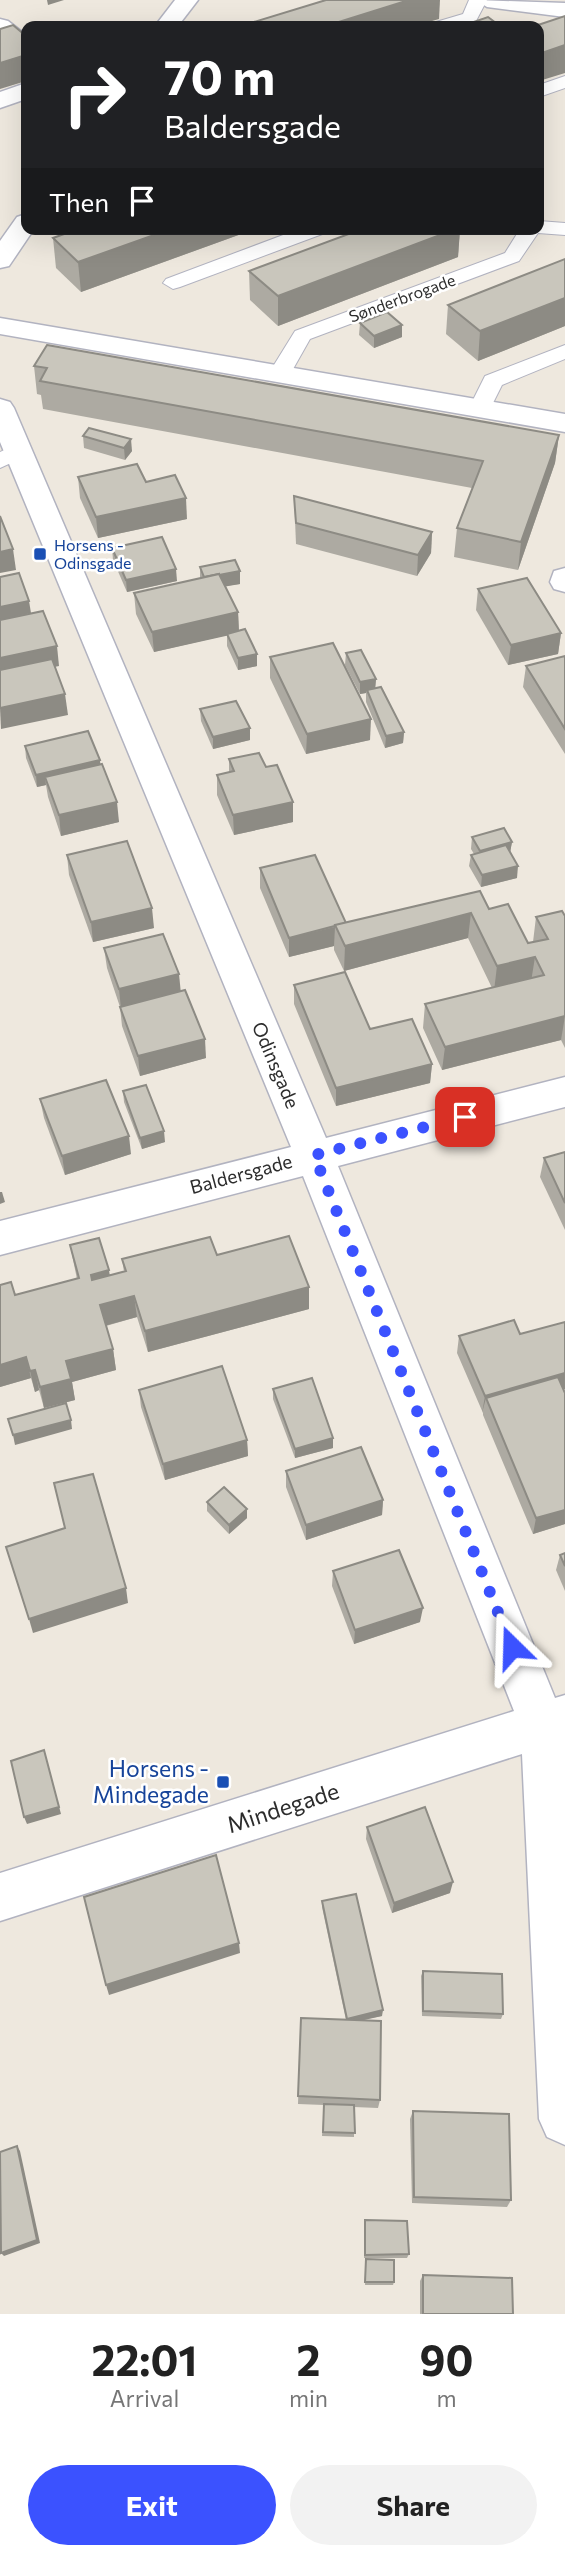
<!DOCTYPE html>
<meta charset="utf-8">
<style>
:root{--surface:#fff;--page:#f2f2f2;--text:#222;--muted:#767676;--accent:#3b52ff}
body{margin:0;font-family:Commissioner,sans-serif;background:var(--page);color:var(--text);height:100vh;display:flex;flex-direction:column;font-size:26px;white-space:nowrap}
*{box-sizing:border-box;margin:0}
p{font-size:23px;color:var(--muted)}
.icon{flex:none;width:38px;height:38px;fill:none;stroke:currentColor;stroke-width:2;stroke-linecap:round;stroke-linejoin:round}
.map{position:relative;height:2314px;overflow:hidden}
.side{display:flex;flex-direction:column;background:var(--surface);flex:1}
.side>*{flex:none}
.guide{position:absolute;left:21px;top:21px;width:523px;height:214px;border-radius:14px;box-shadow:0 7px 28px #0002;background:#202124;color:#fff;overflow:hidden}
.pin{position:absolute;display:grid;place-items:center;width:60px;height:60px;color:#fff;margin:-30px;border-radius:14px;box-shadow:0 4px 10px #0006}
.me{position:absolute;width:77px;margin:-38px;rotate:338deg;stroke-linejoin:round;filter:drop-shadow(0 0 5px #0008)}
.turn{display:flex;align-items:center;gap:24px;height:147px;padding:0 28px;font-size:32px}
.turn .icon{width:91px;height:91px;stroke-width:2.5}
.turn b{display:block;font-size:49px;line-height:60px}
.then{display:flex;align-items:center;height:66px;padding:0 28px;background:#0003;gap:14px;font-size:26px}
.eta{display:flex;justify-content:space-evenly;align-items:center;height:119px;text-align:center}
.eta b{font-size:42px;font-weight:700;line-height:49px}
.cta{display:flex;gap:14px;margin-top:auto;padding:14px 28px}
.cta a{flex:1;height:80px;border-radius:42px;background:var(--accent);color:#fff;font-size:28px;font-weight:700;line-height:80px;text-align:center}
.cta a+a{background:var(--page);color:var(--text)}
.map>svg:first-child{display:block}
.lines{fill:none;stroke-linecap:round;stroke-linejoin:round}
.service-casing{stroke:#b2b3c0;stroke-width:2}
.minor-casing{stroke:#b2b3c0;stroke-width:3}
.tertiary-casing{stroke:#b2b3c0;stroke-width:3}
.service{fill:#fff;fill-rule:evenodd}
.minor{fill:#fff;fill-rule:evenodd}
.tertiary{fill:#fff;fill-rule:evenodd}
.wall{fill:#adaaa2}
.shaded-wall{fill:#8d8b84}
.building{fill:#c9c6bc;stroke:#8d8b84;stroke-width:2}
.route{stroke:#3b52ff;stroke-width:12;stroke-dasharray:0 21.6}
.transit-dot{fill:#1a4fb4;stroke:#fff;stroke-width:2.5}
.labels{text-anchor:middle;stroke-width:5;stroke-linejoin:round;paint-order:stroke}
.far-street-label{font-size:16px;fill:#2c2c2c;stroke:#fff}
.far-transit-label{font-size:16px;fill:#164399;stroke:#fff;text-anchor:start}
.street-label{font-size:19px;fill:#2c2c2c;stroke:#fff}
.near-transit-label{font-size:23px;fill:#164399;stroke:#fff;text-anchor:end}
.near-street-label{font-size:23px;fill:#2c2c2c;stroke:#fff}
</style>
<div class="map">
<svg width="565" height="2314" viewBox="0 0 565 2314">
<rect width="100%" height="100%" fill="#eee8de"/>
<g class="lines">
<g class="service-casing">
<g id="service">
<path d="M469 0H487L476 21 459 26H433L436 22 463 14Z"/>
<path d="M565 76V88L539 97V85Z"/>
<path d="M539 221 565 223V235L538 233 519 261 310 339 288 378H272L269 373 295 331 505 253 520 229H539Z"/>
<path d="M299 229H328L325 233 180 287 173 289 163 283 166 279Z"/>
<path d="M565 345V359L502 385 488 413H472L469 408 485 376Z"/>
<path d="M18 444 29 451 26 456 0 468V452Z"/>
</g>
</g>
<g class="minor-casing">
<g id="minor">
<path d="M476 0 565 3V17L487 7Z"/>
<path d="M0 19 8 21 26 35V53L18 51 0 37Z"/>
<path d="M26 83V99L0 108V92Z"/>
<path d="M0 399 10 402 14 408 326 1138 565 1077V1107L338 1166 555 1698 565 1695V2145L547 2137 539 2119 522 1754 0 1921V1873L514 1711 303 1176 0 1255V1221L291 1147 0 442Z"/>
<path d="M565 568V592L554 589 550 582 554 571Z"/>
</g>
</g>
<g class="tertiary-casing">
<g id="tertiary">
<path d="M175 0H198L178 26H155Z"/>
<path d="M26 214V229H34L9 266 0 268V241L17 217Z"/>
<path d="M0 318 565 414V432L0 334Z"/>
</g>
</g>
<use href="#service" class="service"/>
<use href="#minor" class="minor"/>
<use href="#tertiary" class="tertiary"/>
</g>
<g class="wall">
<path d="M78 229H255L81 292 56 268 53 238Z"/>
<path d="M362 229H460L458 257 278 326 250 300 249 271Z"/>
<path d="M565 259V326L478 361 446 334 448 305Z"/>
<path d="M360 323 402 337 374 348 359 335Z"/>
<path d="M34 366 559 435 555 463 518 570 454 557 457 528 472 488 43 409 41 395 37 394Z"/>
<path d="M89 428 132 451 125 460 84 448 83 436Z"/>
<path d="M78 477 146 482 187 519 98 538 80 498Z"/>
<path d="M294 496 432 532 431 553 417 576 296 544Z"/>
<path d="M112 548 177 581 127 592 113 560Z"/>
<path d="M200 567 240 571V584L225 586 238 612 239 631 257 654V666L238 670 227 646V635L154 652 136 614 134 593 200 578Z"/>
<path d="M478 589 561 633 558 654 508 665 476 610Z"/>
<path d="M346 653 376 679 375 688 404 732 403 743 385 748 366 702V693L360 694 345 665Z"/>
<path d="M565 656V754L523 687 526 666Z"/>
<path d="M270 657 370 740 306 754 270 678Z"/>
<path d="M200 709 250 740 213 749 201 721Z"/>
<path d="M25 746 100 764 119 822 61 836 48 797 46 785 37 787 26 758Z"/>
<path d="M229 759 293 822 234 835 217 795V775L229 772Z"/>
<path d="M472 837 512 842 510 852 517 878 481 887 469 866 471 855 474 854 471 849Z"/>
<path d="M67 855 154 928 93 942 69 875Z"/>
<path d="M260 868 346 923 489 909 528 943 533 942 536 917 565 916V1048L561 1040 442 1070 423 1028 425 1004 492 988 468 938 344 971 334 950V946L289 957 260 888Z"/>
<path d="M104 948 181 991 206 1058 140 1076 122 1026 120 1007 107 968Z"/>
<path d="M294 985 370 1029 432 1064 430 1083 336 1106 294 1004Z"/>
<path d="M123 1091 165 1142 142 1149 124 1102Z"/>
<path d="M40 1099 131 1154 65 1175 44 1118Z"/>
<path d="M565 1152V1230L540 1177 544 1158Z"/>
<path d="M70 1245 110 1275 124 1272 122 1259 217 1255 309 1309 148 1352 137 1317 106 1326 113 1349 116 1370 72 1382 75 1400 44 1408 39 1390 35 1392 31 1378 0 1387V1285L15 1295 77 1279Z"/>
<path d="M565 1322V1389L563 1390 565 1393V1524L533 1534 483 1415V1413L457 1353 459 1336 520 1334Z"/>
<path d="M273 1389 333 1438V1448L295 1458 273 1399Z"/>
<path d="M139 1390 247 1440 248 1456 165 1480 141 1407Z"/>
<path d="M286 1471 383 1500 382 1515 306 1540 286 1487Z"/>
<path d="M207 1502 247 1509V1518L229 1534 207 1511Z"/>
<path d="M565 1553V1591L556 1570 560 1555Z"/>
<path d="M333 1571 420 1622 354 1644 332 1586Z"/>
<path d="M367 1827 450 1893 392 1913 366 1839Z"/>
<path d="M322 1901 382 2016 361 2020 380 2100 378 2108 354 2107V2137L322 2136 324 2105 298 2104 301 2018 346 2020 322 1907Z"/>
<path d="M423 1971 503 2014 501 2019 422 2016 421 1976Z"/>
<path d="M413 2111 511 2200 507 2207 412 2203 410 2119Z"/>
<path d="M365 2220 409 2254 407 2258H364Z"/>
<path d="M366 2259 394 2282 393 2285H365Z"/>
<path d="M423 2275 513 2314H420V2281Z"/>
</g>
<g class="shaded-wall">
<path d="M47 0H64L48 5Z"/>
<path d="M409 0H440L439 19 415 26H326Z"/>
<path d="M565 45V73L539 81V54Z"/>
<path d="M26 55V81L0 89V63Z"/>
<path d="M171 229H255L81 292 78 262Z"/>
<path d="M456 229H460L458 257 278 326V296Z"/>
<path d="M565 298V326L478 361 480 331Z"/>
<path d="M402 325V337L374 348V336Z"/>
<path d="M559 435 555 463 518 570 521 542Z"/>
<path d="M131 439 132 451 125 460 124 448Z"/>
<path d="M186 498 187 519 98 538 96 517Z"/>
<path d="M432 532 431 553 417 576 418 555Z"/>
<path d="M13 549 16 570 0 573V552Z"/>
<path d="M176 569 177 581 127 592 126 580Z"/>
<path d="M240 571V584L205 590 204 578Z"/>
<path d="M29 601 31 613 0 620V607Z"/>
<path d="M238 612 239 633 154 652 152 632Z"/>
<path d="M561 633 558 654 508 665 511 645Z"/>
<path d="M57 646 59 666 0 679V658Z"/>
<path d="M257 654V666L238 670V658Z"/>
<path d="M376 679 375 691 367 690 366 693 360 694V682Z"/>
<path d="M65 694 68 715 1 729 0 708Z"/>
<path d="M371 719 370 740 306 754 307 734Z"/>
<path d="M250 728V740L213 749V737Z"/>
<path d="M404 732 403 743 385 748 386 736Z"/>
<path d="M100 760 101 772 45 777 46 785 37 787 36 775Z"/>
<path d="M117 802 119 822 61 836 59 815Z"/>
<path d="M293 802V822L234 835 233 815Z"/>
<path d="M512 842 510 853 478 863 480 851Z"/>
<path d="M518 866 517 878 481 887 482 875Z"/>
<path d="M152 908 154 928 93 942 91 922Z"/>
<path d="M471 913 468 938 344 971 345 946Z"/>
<path d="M335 927 334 946 289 957V938Z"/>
<path d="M535 957 531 982 494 991 497 966Z"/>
<path d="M179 974 181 994 121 1009 119 989Z"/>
<path d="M565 1016 561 1040 442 1070 445 1047Z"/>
<path d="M205 1039 206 1058 140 1076 138 1056Z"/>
<path d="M432 1064 430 1083 336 1106V1088Z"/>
<path d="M164 1131 165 1142 142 1149 140 1138Z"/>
<path d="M129 1136 131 1154 65 1175 62 1156Z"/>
<path d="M0 1192H2L5 1202 0 1204Z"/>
<path d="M109 1270 112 1292 95 1297 91 1275Z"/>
<path d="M309 1287V1309L148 1352 145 1331Z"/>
<path d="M134 1296 137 1317 104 1326 100 1305Z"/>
<path d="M113 1349 116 1370 72 1382 75 1400 44 1408 40 1387 66 1361Z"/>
<path d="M26 1357 31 1378 0 1387V1365Z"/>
<path d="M35 1370 39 1390 35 1392 30 1371Z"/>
<path d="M565 1373V1389L491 1410 486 1398 482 1413 485 1396Z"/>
<path d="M71 1420 72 1429 15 1445 13 1435Z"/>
<path d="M333 1438V1448L295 1458V1449Z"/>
<path d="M247 1440 248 1456 165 1480 163 1464Z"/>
<path d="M383 1500 382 1515 306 1540V1525Z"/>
<path d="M247 1509V1518L229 1534V1525Z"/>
<path d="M565 1510V1524L533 1534 536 1518Z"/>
<path d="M126 1588 128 1603 33 1633 29 1619Z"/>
<path d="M423 1608 420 1622 354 1644 355 1630Z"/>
<path d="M44 1750 61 1814 27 1824 24 1817Z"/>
<path d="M453 1882 450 1893 392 1913 394 1903Z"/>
<path d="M239 1943 240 1953 109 1995 106 1985Z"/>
<path d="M383 2010 382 2016 346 2024 347 2019Z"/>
<path d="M17 2146 20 2151 40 2243 4 2256 1 2253Z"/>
</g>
<g class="building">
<path d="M326 0H409L326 26H241Z"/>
<path d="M565 16V45L539 54V26H535Z"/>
<path d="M488 17 500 26H466L465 25Z"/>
<path d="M13 25 26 36V55L0 63V29Z"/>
<path d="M78 229H171L78 262 53 238Z"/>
<path d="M362 229H456L278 296 249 271Z"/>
<path d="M565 259V298L480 331 448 305Z"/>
<path d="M387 312 402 325 374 336 360 323Z"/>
<path d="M47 345 559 435 521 542 457 528 483 461 40 381 47 368 34 366Z"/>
<path d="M89 428 131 439 124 448 83 436Z"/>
<path d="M137 464 146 482 175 475 186 498 96 517 78 477Z"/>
<path d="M294 496 432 532 418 555 296 523Z"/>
<path d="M0 516 13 549 0 552Z"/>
<path d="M162 537 176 569 126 580 112 548Z"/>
<path d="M235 560 240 571 219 575V574L204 577 200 567Z"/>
<path d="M19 573 29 601 0 607V577Z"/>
<path d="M219 574 238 612 152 632 134 593Z"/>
<path d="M527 578 561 633 511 645 478 589Z"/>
<path d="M43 611 57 646 0 658V620Z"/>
<path d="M245 629 257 654 238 658 227 634Z"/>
<path d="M333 643 371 719 307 734 270 657Z"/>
<path d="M361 650 376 679 360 682 346 653Z"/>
<path d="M565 656V729L526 666Z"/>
<path d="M52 659 65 694 0 708V670Z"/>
<path d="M381 687 404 732 386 736 367 690Z"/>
<path d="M236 701 250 728 213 737 200 709Z"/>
<path d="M88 731 100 760 36 775 25 746Z"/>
<path d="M259 753 266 767 277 765 293 802 233 815 217 775 234 771 229 759Z"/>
<path d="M102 764 117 802 59 815 45 777Z"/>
<path d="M504 828 512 842 480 851 472 837Z"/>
<path d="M127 841 152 908 91 922 67 855Z"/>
<path d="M506 845 518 866 482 875 471 855Z"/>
<path d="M315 855 346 923 289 938 260 868Z"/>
<path d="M480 891 489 909 508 904 528 943 548 939 536 917 562 911 565 916V1016L445 1047 425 1004 544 975 535 957 497 966 471 913 345 946 335 925Z"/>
<path d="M163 934 179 974 119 989 104 948Z"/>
<path d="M345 972 370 1029 412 1019 432 1064 336 1088 294 985Z"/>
<path d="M185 990 205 1039 138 1056 120 1007Z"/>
<path d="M106 1080 129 1136 62 1156 40 1099Z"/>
<path d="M146 1085 164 1131 140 1138 123 1091Z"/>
<path d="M565 1152V1203L544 1158Z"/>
<path d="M289 1236 309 1287 145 1331 134 1296 100 1305 113 1349 66 1361 71 1379 40 1387 35 1370 30 1371 26 1357 0 1365V1285L11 1282 15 1295 79 1278 70 1245 99 1238 109 1270 91 1275 92 1280 126 1271 122 1259 210 1237 217 1255Z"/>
<path d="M514 1320 520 1334 565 1322V1373L485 1396 459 1336Z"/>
<path d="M222 1366 247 1440 163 1464 139 1390Z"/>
<path d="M558 1377 565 1393V1510L536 1518 486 1398Z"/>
<path d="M312 1378 333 1438 295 1449 273 1389Z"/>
<path d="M66 1403 71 1420 13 1435 8 1419Z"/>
<path d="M361 1447 383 1500 306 1525 286 1471Z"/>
<path d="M93 1474 126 1588 29 1619 6 1547 65 1528 54 1483Z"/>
<path d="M224 1487 247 1509 229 1525 207 1502Z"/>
<path d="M399 1550 423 1608 355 1630 333 1571Z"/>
<path d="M565 1553V1566L560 1555Z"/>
<path d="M44 1750 59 1807 24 1817 11 1761Z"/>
<path d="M425 1807 453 1882 394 1903 367 1827Z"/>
<path d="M216 1855 239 1943 106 1985 84 1897Z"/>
<path d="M356 1894 383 2010 347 2019 322 1901Z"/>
<path d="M423 1971 502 1974 503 2014 423 2011Z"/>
<path d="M301 2018 381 2021 380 2100 298 2096Z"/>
<path d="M324 2104 354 2105 355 2133 323 2132Z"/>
<path d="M413 2111 509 2114 511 2200 414 2197Z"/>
<path d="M17 2146 37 2240 1 2253 0 2152Z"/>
<path d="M365 2220 407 2221 409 2254 365 2255Z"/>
<path d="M366 2259 394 2260V2282H365Z"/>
<path d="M423 2275 512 2278 513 2314H423Z"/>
</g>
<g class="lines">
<path class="route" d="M465 1117 314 1155 512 1647"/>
</g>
<g class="transit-dot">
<rect x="33" y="547" width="14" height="14" rx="3.5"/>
<rect x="216" y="1775" width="14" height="14" rx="3.5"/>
</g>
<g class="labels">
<g class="far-street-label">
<text transform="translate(402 298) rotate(-20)" y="6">Sønderbrogade</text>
</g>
<g class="far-transit-label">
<text x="54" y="551">Horsens -<tspan x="54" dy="18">Odinsgade</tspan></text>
</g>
<g class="street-label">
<text transform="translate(276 1065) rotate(67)" y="7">Odinsgade</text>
<text transform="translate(241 1174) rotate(-15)" y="7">Baldersgade</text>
</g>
<g class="near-transit-label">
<text x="209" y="1777">Horsens -<tspan x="209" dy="26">Mindegade</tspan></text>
</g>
<g class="near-street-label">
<text transform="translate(283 1808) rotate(-18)" y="8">Mindegade</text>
</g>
</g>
</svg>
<div class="pin" style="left:465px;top:1117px;background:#d93025"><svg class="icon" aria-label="arrive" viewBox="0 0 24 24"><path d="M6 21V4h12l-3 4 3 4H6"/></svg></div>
<svg class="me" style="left:512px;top:1647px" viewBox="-20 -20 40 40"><path d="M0-17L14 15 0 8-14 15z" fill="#3b52ff" stroke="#fff" stroke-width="4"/></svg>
<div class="guide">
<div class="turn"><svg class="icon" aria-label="right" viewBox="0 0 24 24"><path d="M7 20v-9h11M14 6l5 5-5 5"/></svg><div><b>70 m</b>Baldersgade</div></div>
<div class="then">Then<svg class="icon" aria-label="arrive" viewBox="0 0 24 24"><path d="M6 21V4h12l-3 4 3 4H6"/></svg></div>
</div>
</div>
<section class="side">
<div class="eta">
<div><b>22:01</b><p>Arrival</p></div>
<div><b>2</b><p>min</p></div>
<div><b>90</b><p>m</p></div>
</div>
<div class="cta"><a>Exit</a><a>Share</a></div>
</section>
